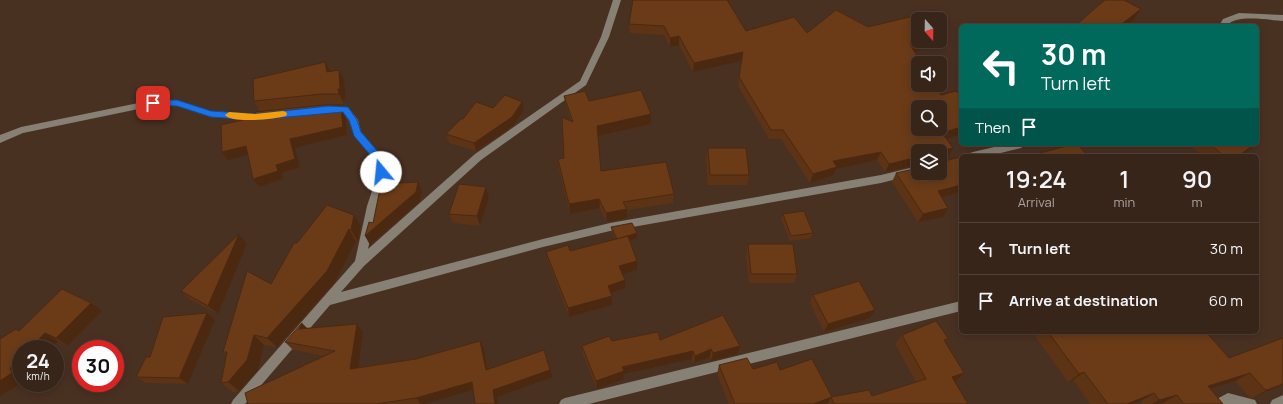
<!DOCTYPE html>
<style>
:root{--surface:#37251a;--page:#3e2d23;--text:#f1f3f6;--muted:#aaa5a2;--line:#514239}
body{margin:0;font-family:Manrope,sans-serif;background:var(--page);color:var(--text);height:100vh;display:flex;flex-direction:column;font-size:15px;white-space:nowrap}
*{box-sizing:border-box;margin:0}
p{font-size:13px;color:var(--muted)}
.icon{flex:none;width:22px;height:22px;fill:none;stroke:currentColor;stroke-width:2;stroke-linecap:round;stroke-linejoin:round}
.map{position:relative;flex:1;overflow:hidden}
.drawer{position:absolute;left:959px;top:154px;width:300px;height:180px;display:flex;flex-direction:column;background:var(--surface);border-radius:6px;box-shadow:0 2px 10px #0003,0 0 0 1px var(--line)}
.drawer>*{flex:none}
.banner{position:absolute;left:959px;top:24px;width:300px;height:122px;border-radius:6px;box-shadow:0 2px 10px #0003,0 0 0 1px var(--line);background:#00695c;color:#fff;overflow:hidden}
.needle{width:26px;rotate:160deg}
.tools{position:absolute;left:911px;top:12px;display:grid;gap:8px}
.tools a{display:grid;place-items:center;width:36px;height:36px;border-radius:6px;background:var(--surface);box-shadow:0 2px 10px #0003,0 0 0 1px var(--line);font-size:20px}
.speed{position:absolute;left:12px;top:340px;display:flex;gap:8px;font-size:20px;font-weight:700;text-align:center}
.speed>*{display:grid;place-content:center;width:52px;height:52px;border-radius:50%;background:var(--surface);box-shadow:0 2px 10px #0003,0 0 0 1px var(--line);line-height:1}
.speed small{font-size:10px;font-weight:400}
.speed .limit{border:6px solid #d22;background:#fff;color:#111}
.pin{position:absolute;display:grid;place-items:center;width:34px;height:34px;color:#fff;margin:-17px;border-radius:8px;box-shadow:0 2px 6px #0006}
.me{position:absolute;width:44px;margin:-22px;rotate:343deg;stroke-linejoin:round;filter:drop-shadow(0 0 3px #0008)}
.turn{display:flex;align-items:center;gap:14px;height:84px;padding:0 16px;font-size:18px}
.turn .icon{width:52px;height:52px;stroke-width:2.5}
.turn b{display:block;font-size:28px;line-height:34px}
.then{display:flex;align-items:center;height:38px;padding:0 16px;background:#0003;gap:8px;font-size:15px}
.eta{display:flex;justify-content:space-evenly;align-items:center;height:68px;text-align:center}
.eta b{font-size:24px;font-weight:600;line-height:28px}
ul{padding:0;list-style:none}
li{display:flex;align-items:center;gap:12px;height:52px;padding:0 16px;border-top:1px solid var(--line)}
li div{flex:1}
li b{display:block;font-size:15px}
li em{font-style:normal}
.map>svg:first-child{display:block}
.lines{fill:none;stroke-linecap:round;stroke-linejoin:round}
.minor{fill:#878074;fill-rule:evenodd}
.wall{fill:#5c3314}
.shaded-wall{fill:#4b2910}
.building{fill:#6b3b17;stroke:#4b2910;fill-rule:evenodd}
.route{fill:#1a73e8;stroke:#114b97}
.slow{fill:#f59e0b}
</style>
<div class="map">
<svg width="1283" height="404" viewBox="0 0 1283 404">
<rect width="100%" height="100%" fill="#493122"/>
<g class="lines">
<g class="minor">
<path d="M613 0H621L609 37 586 85 481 160 364 266 341 292 543 239 610 223 881 175 918 166V173H920L881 183 610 231 543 247 330 305 245 404H231L233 400 355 261 367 206 375 182 377 163 354 135 349 121 343 112 325 111 323 109 325 107H348L358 120 361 132 387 162 385 182 377 206 368 249 475 154 580 81 601 37Z"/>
<path d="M1239 13 1283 15V21C1270 20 1234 14 1227 26H1219L1223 19Z"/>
<path d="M153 100H177L211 111 255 114 267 113 272 116 267 119 255 120 211 117 177 106H153L23 133 0 143V135L21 127Z"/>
<path d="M1007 144H1026L1021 148 988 156H968L970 153 973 152Z"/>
<path d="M961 301V311L589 404H559L561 400 565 398Z"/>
<path d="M1228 393 1255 400 1257 404H1213L1215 400Z"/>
<path d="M1283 395V404H1270L1272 400Z"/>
</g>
</g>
<g class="wall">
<path d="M629 24 807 33 868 27 918 41H939L937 45 914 51 946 139 948 157 943 158V159L945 161 961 159V192L942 198 948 208 943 217 918 222 892 182 896 173H940L918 151V165L885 172 877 160 836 169 834 175 810 183 781 139H769L738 86 741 61 693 72 679 45 670 47 664 35 630 33Z"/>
<path d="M330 71 344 80 346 99 343 100 344 104 325 105 341 110 346 118 347 135 295 148 300 167 282 173 283 179 259 187 253 179 248 155 228 160 222 152 251 118 255 116 260 112 254 101Z"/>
<path d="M564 96 651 114V124L598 136 601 171 674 194 673 203 627 210V218L607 222 600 208 570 214 559 169 558 159 564 158 571 121 566 106Z"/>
<path d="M493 108 524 110 514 125 476 151 449 143 446 134Z"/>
<path d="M1189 144H1256L1246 153 1242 156H1203Z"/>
<path d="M708 148 749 175 747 185H708L706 158Z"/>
<path d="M486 187 489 197 480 226 453 223 449 214Z"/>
<path d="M783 214 813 233 811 238 790 241 781 219Z"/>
<path d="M361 226 358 242 356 241 335 282 277 347 264 345 258 370 239 391 233 392 221 383 226 355 223 352 271 284 297 243Z"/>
<path d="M611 227 637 238 630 240 637 261V270L623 274 625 288 611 293 612 296V305L569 317 548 261 546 252 570 251 615 240 612 232Z"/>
<path d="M239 234 247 244 218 314 191 300 181 291Z"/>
<path d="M748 244 797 274 794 283H749L746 254Z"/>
<path d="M813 295 870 318 824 332 810 303Z"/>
<path d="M102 311 68 346 58 341 21 349 22 383 0 396V339L19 331Z"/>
<path d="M215 320 188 384 146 383 136 377Z"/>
<path d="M307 328 363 333 358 367 484 349 488 369 550 370 553 377 497 397 498 404H475L473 390 425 404H248L325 356 293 350 285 342Z"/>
<path d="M1038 332H1206L1229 358 1283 385 1252 398 1249 397 1235 381 1210 389 1223 404H1164L1163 403 1158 404H1143L1141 401 1134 404H1090L1073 380 1068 382 1034 335Z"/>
<path d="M902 335 948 338 945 342 964 373 956 381 954 382 968 404H729L717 374 719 365 753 369 780 370 832 397 872 396 916 382 895 344Z"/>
<path d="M660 340 738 354 711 361 710 357 694 363 692 359 624 374V379L597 389 583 354 582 346 612 341Z"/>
</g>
<g class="shaded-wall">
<path d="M1141 9 1133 21 1126 26H1119Z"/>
<path d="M679 36V45L670 47V38Z"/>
<path d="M922 41H939L937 45 906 54 910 44Z"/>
<path d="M743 52 741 61 693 72 694 63Z"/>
<path d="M325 62 331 73 327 72Z"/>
<path d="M339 70 344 80 346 99 343 100 344 104 339 94 338 89Z"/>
<path d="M522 102 524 110 514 125 476 151 474 143Z"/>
<path d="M341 110 346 118 347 135 295 148 300 167 282 173 283 179 259 187 253 179 276 165 290 139Z"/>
<path d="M651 114V124L598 136 597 126Z"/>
<path d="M961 127V134L937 142 942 133Z"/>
<path d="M1255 144H1256L1246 153 1242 156H1238Z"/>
<path d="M246 146 252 154 228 160 222 152Z"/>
<path d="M953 148 948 157 940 159 944 150Z"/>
<path d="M881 152 877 160 836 169 834 175 810 183 813 174 833 161Z"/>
<path d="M918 157V165L885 172 889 164Z"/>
<path d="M418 182 422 191 420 201 370 245 365 236Z"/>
<path d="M961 185V192L933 200 938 191Z"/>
<path d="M486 187 489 197 480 226 477 216Z"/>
<path d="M599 199 600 208 570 214 569 204Z"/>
<path d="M948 208 943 217 918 222 923 214Z"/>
<path d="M627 209V218L607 222 606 213Z"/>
<path d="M354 215 361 226 358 242 351 230Z"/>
<path d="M349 229 356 241 335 282 277 347 267 338Z"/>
<path d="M637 233V238L617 245V240Z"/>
<path d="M239 234 247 244 218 314 208 306Z"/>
<path d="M637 261V270L620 275 619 266Z"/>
<path d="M625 280V288L608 294V286Z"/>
<path d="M612 296V305L569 317 568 308Z"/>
<path d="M91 303 102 311 68 346 56 338Z"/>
<path d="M875 310 870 318 824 332 828 324Z"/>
<path d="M207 313 215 320 188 384 179 378Z"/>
<path d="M302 323 310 331 299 329Z"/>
<path d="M357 324 363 333 357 376 350 369Z"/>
<path d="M45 333 58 341 49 349H29Z"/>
<path d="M254 335 264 345 258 370 239 391 228 382Z"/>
<path d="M480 341 484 349 489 378 486 370Z"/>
<path d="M740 346 738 354 711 361 713 353Z"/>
<path d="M711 349 710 357 694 363 695 356Z"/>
<path d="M693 351 692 359 624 374V379L597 389 596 381 622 367Z"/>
<path d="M21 357V383H22L0 396V381L10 368Z"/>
<path d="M550 370 553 377 497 397 498 404H495L493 390Z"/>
<path d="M1084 372 1073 380 1068 382 1079 374Z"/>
<path d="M964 373 956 381 944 385 952 377Z"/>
<path d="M1250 373 1235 381 1194 394 1208 386Z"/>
<path d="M472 382 476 389 425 404H421L416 398Z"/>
<path d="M1283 384V385L1252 398 1267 390Z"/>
<path d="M1154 393 1141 401 1134 404H1127Z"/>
<path d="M1177 395 1163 403 1158 404H1152L1159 400Z"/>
<path d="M831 397 827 404H813Z"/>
</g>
<g class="building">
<path d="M633 0H727L746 31 794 17 807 33 836 10 868 27 922 14 927 19H918V41H922L910 44 921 63H918V85H935L941 95 956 91 961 96V127L942 133 953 148 944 150 943 159 945 161 960 157 961 159V185L938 191 948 208 923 214 896 173 918 168V173H940V151H918V157L889 164 881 152 833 161 837 167 813 174 783 130H771L739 77 743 52 694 63 679 36 670 38 664 26 629 24ZM918 107H940V129H918Z"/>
<path d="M1105 0H1124L1141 9 1119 26H1075L1100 4Z"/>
<path d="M325 62 327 72 339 70 340 89H338L339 94H322L254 101 253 79Z"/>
<path d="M1257 77 1260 79 1257 81Z"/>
<path d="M641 90 651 114 597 126 601 171 666 162 674 194 623 202 627 209 606 213 599 199 569 204 558 159 564 158 562 117 573 122 564 96 585 91 589 101Z"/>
<path d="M505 95 522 102 512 117 474 143 446 134 461 119H463L476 102 493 108Z"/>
<path d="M323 105H338L341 110 343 127 290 139 295 159 276 165 278 171 253 179 246 146 222 152 221 125 251 118 255 116V112Z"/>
<path d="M1074 144H1077L1088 156H1029Z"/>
<path d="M1213 144H1255L1238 156H1218L1223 155 1213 147 1215 146Z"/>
<path d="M708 148H746L749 175H710Z"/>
<path d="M1016 154 1017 156H1009Z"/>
<path d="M418 182 416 192 365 236 369 222 373 223 381 184Z"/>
<path d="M459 184 486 187 477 216 449 214Z"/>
<path d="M327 205 354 215 351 230 349 229 327 271 267 338 254 335 247 360 228 382 221 383 227 352H223L247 271 271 284 294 243H297Z"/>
<path d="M804 211 813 233 791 236 783 214Z"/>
<path d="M632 223 637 233 617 239 611 227Z"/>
<path d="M239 234 208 306 181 291Z"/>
<path d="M628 236 637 261 619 266 625 280 608 286 612 296 568 308 546 252 568 245 570 251Z"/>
<path d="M748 244H793L797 274H751Z"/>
<path d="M859 281 875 310 828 324 813 295Z"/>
<path d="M62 289 91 303 56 338 45 333 29 349H21V357L10 368 12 373 0 381V339L16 329 19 331Z"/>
<path d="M207 313 179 378 136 377 146 357H150L163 317Z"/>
<path d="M723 315 740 346 713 353 711 349 695 356 693 351 622 367 624 371 596 381 582 346 609 336 612 341 658 332 660 340Z"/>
<path d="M936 321 948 338 944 340 964 373 952 377 968 404H834L831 397 869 390 872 396 926 379 902 335Z"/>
<path d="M302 323 299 329 357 324 350 369 416 359 480 341 486 370 544 350 550 370 493 390 495 404H475L472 382 416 398 376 404H248L245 393 335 351 285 342Z"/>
<path d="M1048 332H1206L1229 358 1283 338V384L1267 390 1264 389 1250 373 1208 386 1223 404H1184L1177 395 1159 400 1154 393 1127 404H1108L1084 372 1079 374Z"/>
<path d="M747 358 753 369 777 362 780 370 812 359 832 397 813 404H735L719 365Z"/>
</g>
<path class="route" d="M153 100H177L211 111 255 114 328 106 348 107 357 120 361 132 385 160 386 162 384 174H378L377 172V163L354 136 349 120 343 112 255 120 211 117 177 106 150 105 149 103Z"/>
<path class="slow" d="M283 111 286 112 287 114 286 116C275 119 232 124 225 115L229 112 255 114Z"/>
</svg>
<div class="tools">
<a><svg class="needle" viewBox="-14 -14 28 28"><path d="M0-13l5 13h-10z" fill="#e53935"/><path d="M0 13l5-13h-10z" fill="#aaa5a2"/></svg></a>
<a><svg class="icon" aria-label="sound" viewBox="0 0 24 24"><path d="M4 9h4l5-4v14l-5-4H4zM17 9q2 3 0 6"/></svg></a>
<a><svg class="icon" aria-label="search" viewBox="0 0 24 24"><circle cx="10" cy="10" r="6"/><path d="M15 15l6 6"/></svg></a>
<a><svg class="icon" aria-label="layers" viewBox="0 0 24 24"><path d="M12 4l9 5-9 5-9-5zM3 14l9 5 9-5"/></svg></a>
</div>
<div class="speed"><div>24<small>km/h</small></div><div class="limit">30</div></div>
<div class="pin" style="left:153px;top:103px;background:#d93025"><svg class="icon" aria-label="arrive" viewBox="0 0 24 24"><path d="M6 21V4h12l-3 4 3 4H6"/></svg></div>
<svg class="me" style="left:381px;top:172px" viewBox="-20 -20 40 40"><circle r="19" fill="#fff"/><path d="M0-13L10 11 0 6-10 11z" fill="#1a73e8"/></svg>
<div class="banner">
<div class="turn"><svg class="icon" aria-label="left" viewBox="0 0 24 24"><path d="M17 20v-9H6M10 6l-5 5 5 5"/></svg><div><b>30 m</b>Turn left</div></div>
<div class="then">Then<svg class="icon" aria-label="arrive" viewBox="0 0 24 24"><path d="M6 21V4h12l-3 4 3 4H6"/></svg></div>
</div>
<section class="drawer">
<div class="eta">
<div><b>19:24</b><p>Arrival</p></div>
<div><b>1</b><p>min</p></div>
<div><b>90</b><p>m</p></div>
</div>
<ul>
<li><svg class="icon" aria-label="left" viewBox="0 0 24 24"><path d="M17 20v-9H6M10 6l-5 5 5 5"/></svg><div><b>Turn left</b></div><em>30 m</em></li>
<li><svg class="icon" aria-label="arrive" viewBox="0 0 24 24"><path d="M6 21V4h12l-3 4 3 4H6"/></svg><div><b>Arrive at destination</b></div><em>60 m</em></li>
</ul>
</section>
</div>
